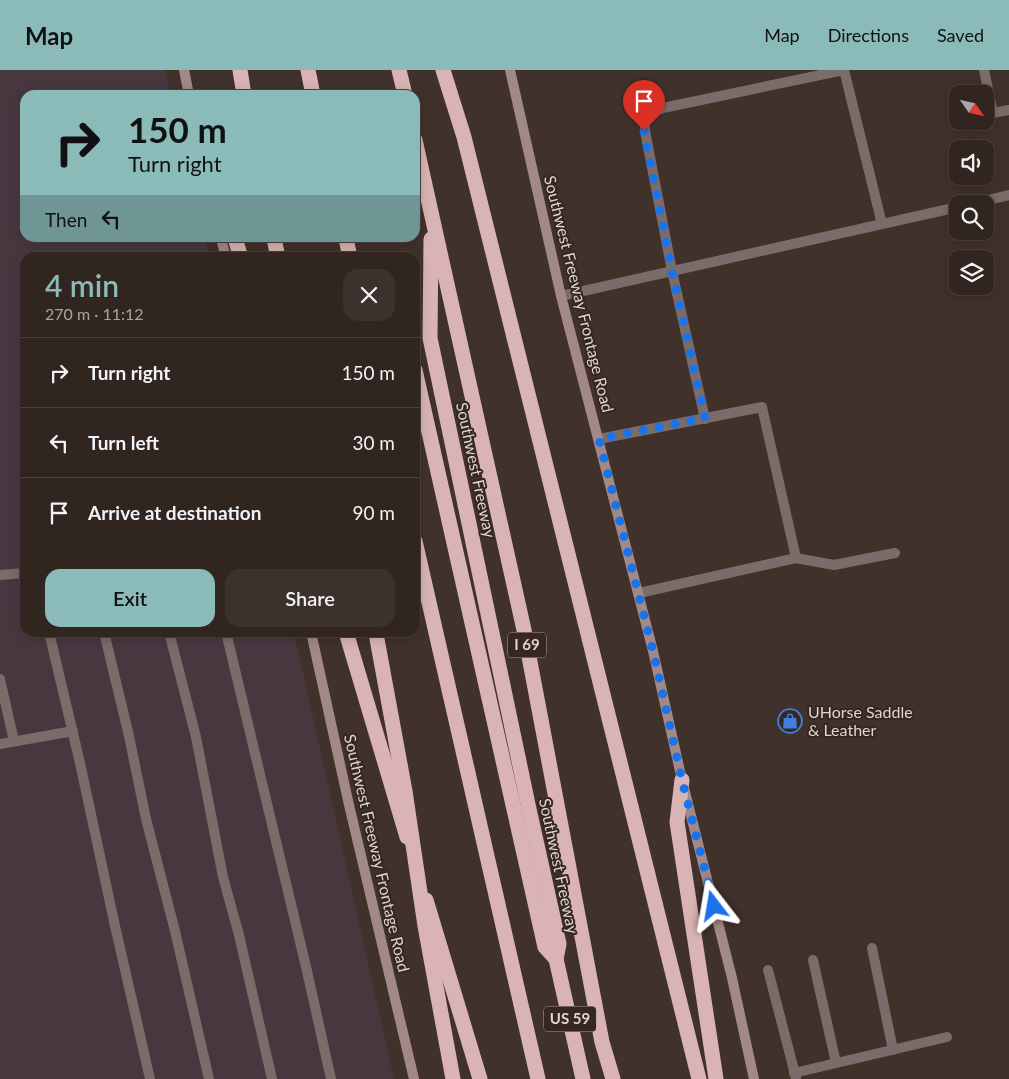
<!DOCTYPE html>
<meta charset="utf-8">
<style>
:root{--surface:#312520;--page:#3d312d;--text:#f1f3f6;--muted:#a8a5a5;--line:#4c423e;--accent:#8bbbb9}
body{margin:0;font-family:Lato,sans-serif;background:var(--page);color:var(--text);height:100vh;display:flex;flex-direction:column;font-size:19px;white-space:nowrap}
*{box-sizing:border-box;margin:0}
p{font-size:16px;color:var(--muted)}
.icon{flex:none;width:28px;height:28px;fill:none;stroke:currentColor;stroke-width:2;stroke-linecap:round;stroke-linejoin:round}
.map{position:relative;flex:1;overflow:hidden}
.panel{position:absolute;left:20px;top:182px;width:400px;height:385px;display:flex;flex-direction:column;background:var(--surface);border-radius:15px;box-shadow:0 2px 12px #0003,0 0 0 1px var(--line)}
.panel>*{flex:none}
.hud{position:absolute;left:20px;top:20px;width:400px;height:152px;border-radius:15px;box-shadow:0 2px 12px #0003,0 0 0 1px var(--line);background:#8bbbb9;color:#111;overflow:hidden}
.needle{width:32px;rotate:124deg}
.controls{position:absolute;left:949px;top:15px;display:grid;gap:10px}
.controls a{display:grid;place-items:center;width:45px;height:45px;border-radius:10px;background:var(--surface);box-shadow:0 2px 12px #0003,0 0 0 1px var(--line);font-size:25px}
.pin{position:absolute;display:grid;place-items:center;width:42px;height:42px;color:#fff;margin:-51px -21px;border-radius:50% 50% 50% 0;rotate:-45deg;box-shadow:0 0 5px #0007}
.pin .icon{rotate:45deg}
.me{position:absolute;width:55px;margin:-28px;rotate:346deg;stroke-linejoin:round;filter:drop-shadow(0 0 4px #0008)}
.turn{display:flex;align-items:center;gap:18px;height:105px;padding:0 25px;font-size:22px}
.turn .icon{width:65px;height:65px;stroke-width:2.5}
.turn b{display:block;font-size:35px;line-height:42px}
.then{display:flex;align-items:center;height:48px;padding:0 25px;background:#0003;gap:10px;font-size:19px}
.round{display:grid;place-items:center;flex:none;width:52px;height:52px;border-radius:15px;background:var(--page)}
.headline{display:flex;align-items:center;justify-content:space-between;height:85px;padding:0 25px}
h1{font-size:30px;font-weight:600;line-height:38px;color:var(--accent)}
.action{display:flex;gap:10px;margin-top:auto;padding:10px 25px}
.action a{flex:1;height:58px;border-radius:15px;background:var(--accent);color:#111;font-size:20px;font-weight:600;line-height:58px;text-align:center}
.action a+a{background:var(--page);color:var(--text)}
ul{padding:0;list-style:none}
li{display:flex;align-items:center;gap:15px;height:70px;padding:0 25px;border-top:1px solid var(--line)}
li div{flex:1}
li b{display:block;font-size:19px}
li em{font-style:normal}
header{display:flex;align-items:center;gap:30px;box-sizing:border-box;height:70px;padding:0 25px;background:var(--accent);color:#111}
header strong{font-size:24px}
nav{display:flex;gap:28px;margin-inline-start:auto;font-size:18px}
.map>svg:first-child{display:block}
.commercial{fill:#493740}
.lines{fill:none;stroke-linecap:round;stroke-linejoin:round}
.service{stroke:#7b6b6b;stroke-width:10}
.secondary{stroke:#a28988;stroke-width:10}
.motorway{stroke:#dab4b4;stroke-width:15}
.motorway-bridge{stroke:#dab4b4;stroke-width:15}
.route{stroke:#1a73e8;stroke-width:9;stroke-dasharray:0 16.2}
.labels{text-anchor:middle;stroke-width:4;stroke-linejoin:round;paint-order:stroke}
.shield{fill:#372721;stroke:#ada19c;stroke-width:1}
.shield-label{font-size:15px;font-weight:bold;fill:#dfd5d1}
.street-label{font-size:16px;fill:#dfd5d1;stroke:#372721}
.poi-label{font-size:16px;fill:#dfd5d1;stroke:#372721;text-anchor:start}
</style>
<header>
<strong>Map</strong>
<nav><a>Map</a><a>Directions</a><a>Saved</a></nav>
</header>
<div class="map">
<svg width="1009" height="1009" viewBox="0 0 1009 1009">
<rect width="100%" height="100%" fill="#41312b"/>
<path class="commercial" d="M0 0H165L171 25H25V168H205L210 187 25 188V562L294 563 394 1009H0Z"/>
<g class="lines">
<g class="service">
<path d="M984 0 993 43 1009 40"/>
<path d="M971 134 1009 125"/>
<path d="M561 226 958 137"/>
<path d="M705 349 672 201 645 61V52L650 44 663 38 844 0 882 154"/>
<path d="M599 369 762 337 796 488"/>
<path d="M0 505 25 503"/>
<path d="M639 523 796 488 834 495 895 483"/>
<path d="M49 562 80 693 115 856 150 1009"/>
<path d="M104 562 129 666 146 749 175 861 209 1009"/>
<path d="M169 562 196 667 223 807 239 865 272 1009"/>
<path d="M226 562 307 901 331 1009"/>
<path d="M0 609 14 671"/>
<path d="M0 674 73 661"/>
<path d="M872 878 893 980"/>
<path d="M813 890 836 993"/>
<path d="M768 900 796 1008"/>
<path d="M794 1003 947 967"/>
</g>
<g class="secondary">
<path d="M184 0 189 25"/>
<path d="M510 0 561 226 653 581 682 710 732 908 754 1009"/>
<path d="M221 168 226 188"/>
<path d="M311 562 349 735 414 1009"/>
</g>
<g class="motorway">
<path d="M240 0 244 25"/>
<path d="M308 0 313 25"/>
<path d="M399 0 405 25"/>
<path d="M443 0 464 67 699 1009"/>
<path d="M415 70 524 560 602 972 613 1009"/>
<path d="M235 168 241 188"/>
<path d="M274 168 278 188"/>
<path d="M346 168 350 188"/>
<path d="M431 169 430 268 529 739 559 874 556 889 583 1009"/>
<path d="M415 300 545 877 556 889"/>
<path d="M415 471 538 1009"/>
<path d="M346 562 407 767"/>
<path d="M682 710 677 752 716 1009"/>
<path d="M426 830 480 1009"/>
</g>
<path class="motorway-bridge" d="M377 569 405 721 425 856 453 1009"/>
</g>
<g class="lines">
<path class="route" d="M644 61 672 201 705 348 599 369 653 581 682 710 714 836"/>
</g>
<defs>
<g id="shop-ring" transform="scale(1.25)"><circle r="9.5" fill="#372721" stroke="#3f7fe0" stroke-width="1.5"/><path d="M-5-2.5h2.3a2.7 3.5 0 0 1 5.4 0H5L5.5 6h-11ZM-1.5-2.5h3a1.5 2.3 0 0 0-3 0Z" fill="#3f7fe0"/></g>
</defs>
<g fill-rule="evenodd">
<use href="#shop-ring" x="790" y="651"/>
</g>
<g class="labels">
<g class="shield">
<rect x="508" y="562.5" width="38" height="25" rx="4"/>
<rect x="544" y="936.5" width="52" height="25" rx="4"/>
</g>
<g class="shield-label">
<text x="527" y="580">I 69</text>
<text x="570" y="954">US 59</text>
</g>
<g class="street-label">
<text transform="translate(579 224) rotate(76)" y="6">Southwest Freeway Frontage Road</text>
<text transform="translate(476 400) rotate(78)" y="6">Southwest Freeway</text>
<text transform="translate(377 783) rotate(77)" y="6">Southwest Freeway Frontage Road</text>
<text transform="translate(559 796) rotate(78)" y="6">Southwest Freeway</text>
</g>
<g class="poi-label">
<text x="808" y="648">UHorse Saddle<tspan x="808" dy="18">&amp; Leather</tspan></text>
</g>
</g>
</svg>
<div class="controls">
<a><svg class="needle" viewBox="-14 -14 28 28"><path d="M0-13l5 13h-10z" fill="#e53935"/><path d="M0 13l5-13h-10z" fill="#a8a5a5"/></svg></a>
<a><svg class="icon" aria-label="sound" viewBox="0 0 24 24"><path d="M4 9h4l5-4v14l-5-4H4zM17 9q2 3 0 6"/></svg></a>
<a><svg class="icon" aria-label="search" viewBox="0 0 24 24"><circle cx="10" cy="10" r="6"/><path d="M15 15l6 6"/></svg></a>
<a><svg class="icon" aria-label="layers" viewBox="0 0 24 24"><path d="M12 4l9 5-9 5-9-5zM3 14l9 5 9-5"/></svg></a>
</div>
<div class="pin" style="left:644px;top:61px;background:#d93025"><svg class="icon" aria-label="arrive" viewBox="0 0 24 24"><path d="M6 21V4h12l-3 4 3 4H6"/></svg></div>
<svg class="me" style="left:714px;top:836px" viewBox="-20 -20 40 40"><path d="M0-17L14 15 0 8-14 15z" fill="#1a73e8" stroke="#fff" stroke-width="4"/></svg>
<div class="hud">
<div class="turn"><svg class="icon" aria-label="right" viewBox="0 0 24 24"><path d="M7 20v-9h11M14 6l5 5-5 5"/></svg><div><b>150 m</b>Turn right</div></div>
<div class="then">Then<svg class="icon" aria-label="left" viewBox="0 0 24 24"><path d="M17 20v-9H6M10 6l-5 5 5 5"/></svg></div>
</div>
<section class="panel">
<div class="headline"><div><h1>4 min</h1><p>270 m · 11:12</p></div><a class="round"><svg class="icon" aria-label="close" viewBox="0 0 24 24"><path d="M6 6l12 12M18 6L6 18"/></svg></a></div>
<ul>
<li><svg class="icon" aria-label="right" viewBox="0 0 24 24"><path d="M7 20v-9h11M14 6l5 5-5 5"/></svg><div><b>Turn right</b></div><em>150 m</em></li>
<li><svg class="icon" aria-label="left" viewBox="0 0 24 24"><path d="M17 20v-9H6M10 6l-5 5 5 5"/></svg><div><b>Turn left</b></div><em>30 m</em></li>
<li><svg class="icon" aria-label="arrive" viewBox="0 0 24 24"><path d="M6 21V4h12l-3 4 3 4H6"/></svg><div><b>Arrive at destination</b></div><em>90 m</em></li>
</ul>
<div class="action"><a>Exit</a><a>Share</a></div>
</section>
</div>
